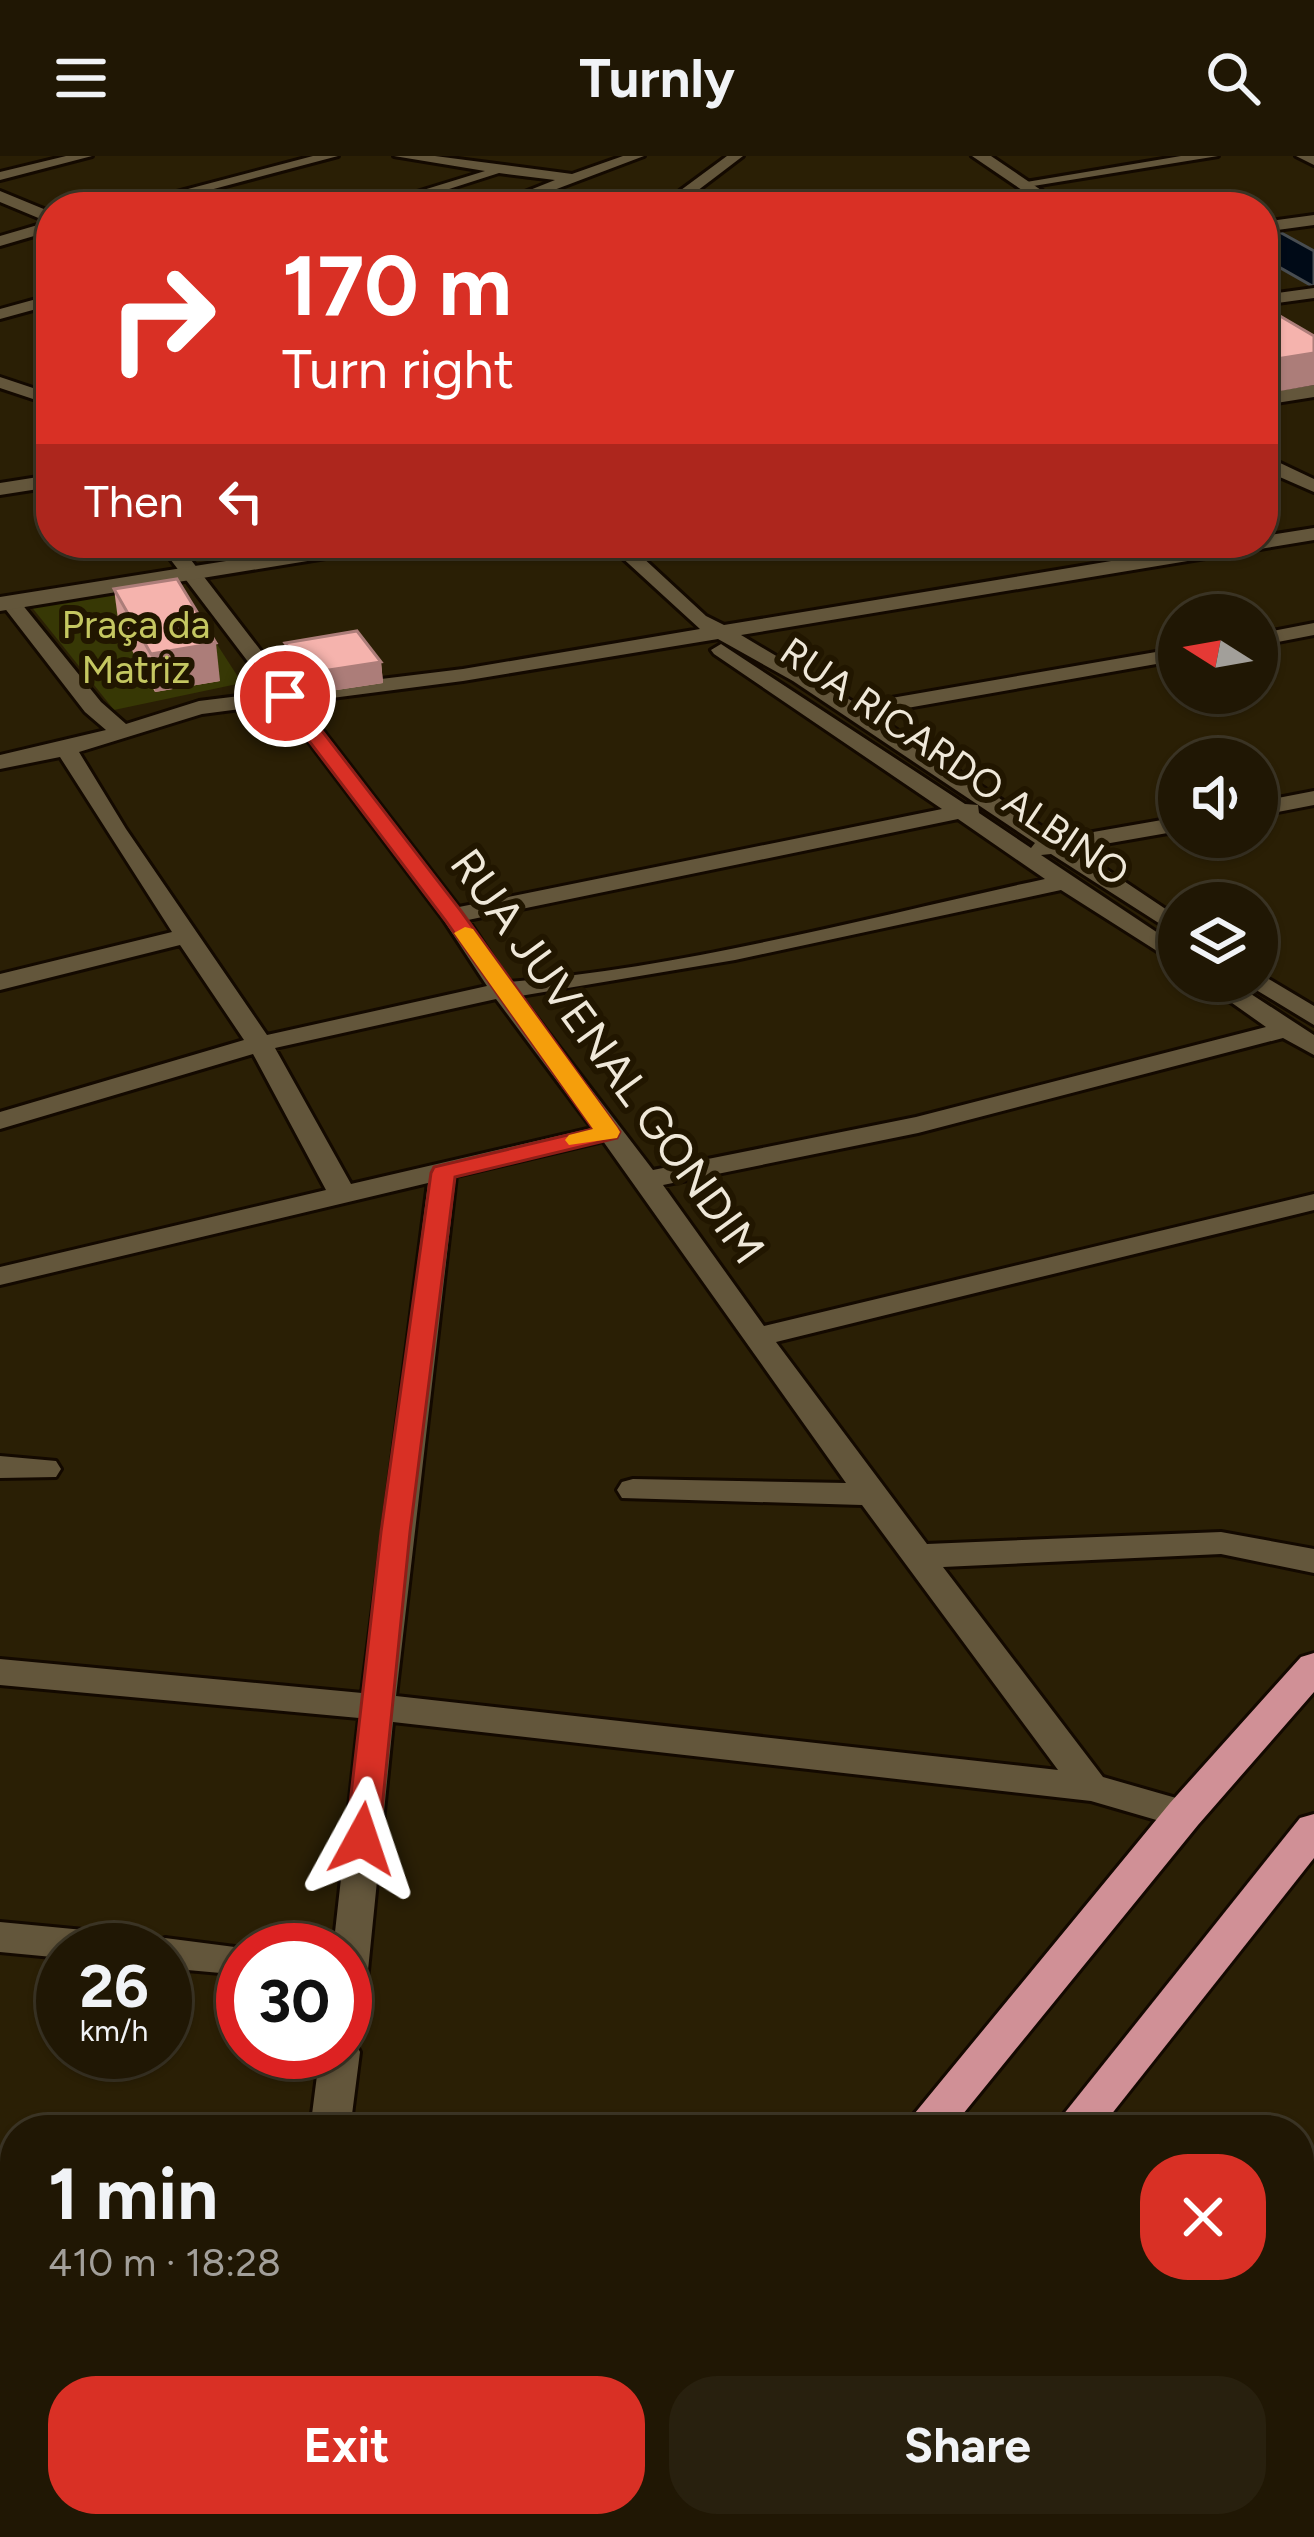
<!DOCTYPE html>
<meta charset="utf-8">
<style>
:root{--surface:#201704;--page:#28200e;--text:#f1f3f6;--muted:#a29f9a;--line:#3d3626;--accent:#d93025}
body{margin:0;font-family:Figtree,sans-serif;background:var(--page);color:var(--text);height:100vh;display:flex;flex-direction:column;font-size:45px;white-space:nowrap}
*{box-sizing:border-box;margin:0}
p{font-size:39px;color:var(--muted)}
.icon{flex:none;width:66px;height:66px;fill:none;stroke:currentColor;stroke-width:2;stroke-linecap:round;stroke-linejoin:round}
.map{position:relative;flex:1;overflow:hidden}
.side{position:absolute;left:0px;top:1959px;width:1314px;height:423px;display:flex;flex-direction:column;background:var(--surface);border-radius:48px 48px 0 0;box-shadow:0 3px 9px #0004,0 0 0 3px var(--line)}
.side>*{flex:none}
.guide{position:absolute;left:36px;top:36px;width:1242px;height:366px;border-radius:48px;box-shadow:0 3px 9px #0004,0 0 0 3px var(--line);background:#d93025;color:#fff;overflow:hidden}
.needle{width:78px;rotate:281deg}
.fabs{position:absolute;left:1158px;top:438px;display:grid;gap:24px}
.fabs a{display:grid;place-items:center;width:120px;height:120px;border-radius:50%;background:var(--surface);box-shadow:0 3px 9px #0004,0 0 0 3px var(--line);font-size:60px}
.speed{position:absolute;left:36px;top:1767px;display:flex;gap:24px;font-size:60px;font-weight:700;text-align:center}
.speed>*{display:grid;place-content:center;width:156px;height:156px;border-radius:50%;background:var(--surface);box-shadow:0 3px 9px #0004,0 0 0 3px var(--line);line-height:1}
.speed small{font-size:30px;font-weight:400}
.speed .limit{border:18px solid #d22;background:#fff;color:#111}
.pin{position:absolute;display:grid;place-items:center;width:102px;height:102px;color:#fff;margin:-51px;border:6px solid #fff;border-radius:50%;box-shadow:0 3px 12px #0007}
.me{position:absolute;width:132px;margin:-66px;rotate:5deg;stroke-linejoin:round;filter:drop-shadow(0 0 9px #0008)}
.turn{display:flex;align-items:center;gap:42px;height:252px;padding:0 48px;font-size:54px}
.turn .icon{width:156px;height:156px;stroke-width:2.5}
.turn b{display:block;font-size:84px;line-height:102px}
.then{display:flex;align-items:center;height:114px;padding:0 48px;background:#0003;gap:24px;font-size:45px}
.round{display:grid;place-items:center;flex:none;width:126px;height:126px;border-radius:48px;background:var(--page)}
.headline{display:flex;align-items:center;justify-content:space-between;height:204px;padding:0 48px}
h1{font-size:72px;font-weight:700;line-height:90px}
.button{display:flex;gap:24px;margin-top:auto;padding:24px 48px}
.button a{flex:1;height:138px;border-radius:48px;background:var(--accent);color:#fff;font-size:48px;font-weight:700;line-height:138px;text-align:center}
.button a+a{background:var(--page);color:var(--text)}
header{display:flex;justify-content:space-between;align-items:center;height:156px;padding:0 48px;background:var(--surface);font-size:54px;font-weight:700}
.map>svg:first-child{display:block}
.green{fill:#373805}
.water{fill:#000a17;stroke:#484d51;stroke-width:3}
.lines{fill:none;stroke-linecap:round;stroke-linejoin:round}
.minor-casing{stroke:#130900;stroke-width:6}
.secondary-casing{stroke:#130900;stroke-width:6}
.trunk-casing{stroke:#130900;stroke-width:6}
.minor{fill:#63563b;fill-rule:evenodd}
.secondary{fill:#63563b;fill-rule:evenodd}
.trunk{fill:#d09096;fill-rule:evenodd}
.wall{fill:#d39a95}
.shaded-wall{fill:#ac7d79}
.building{fill:#f5b3ad;stroke:#ac7d79;stroke-width:3}
.route{fill:#d93025;stroke:#8d1f18;stroke-width:3}
.slow{fill:#f59e0b}
.labels{text-anchor:middle;stroke-width:12;stroke-linejoin:round;paint-order:stroke}
.far-park-label{font-size:39px;fill:#c5c761;stroke:#211600}
.far-street-label{font-size:39px;fill:#efe8d9;stroke:#211600}
.street-label{font-size:45px;fill:#efe8d9;stroke:#211600}
</style>
<header><svg class="icon" aria-label="menu" viewBox="0 0 24 24"><path d="M4 6h16M4 12h16M4 18h16"/></svg>Turnly<svg class="icon" aria-label="search" viewBox="0 0 24 24"><circle cx="10" cy="10" r="6"/><path d="M15 15l6 6"/></svg></header>
<div class="map">
<svg width="1314" height="2381" viewBox="0 0 1314 2381">
<rect width="100%" height="100%" fill="#2a1f05"/>
<path class="green" d="M178 428 242 527 114 554 30 449Z"/>
<path class="water" d="M1276 74 1314 95V131L1263 102V76Z"/>
<g class="lines">
<g class="minor-casing">
<g id="minor">
<path d="M66 0H92L0 24V16Z"/>
<path d="M313 0H338L146 51H120Z"/>
<path d="M394 0H435L572 18 623 0H644L509 51H487L555 24 499 17 393 51H368L485 15Z"/>
<path d="M727 0H743L676 51H658Z"/>
<path d="M1181 0H1218L1021 32 1014 28Z"/>
<path d="M1296 0H1314V9Z"/>
<path d="M0 35 51 56V75L0 90V80L48 66 0 46Z"/>
<path d="M1314 59V69L1263 76V66Z"/>
<path d="M1314 132V142L1263 149V139Z"/>
<path d="M51 139V149L0 163V153Z"/>
<path d="M0 221 51 238V249L0 232Z"/>
<path d="M1264 306H1278L1314 323V336L1264 314Z"/>
<path d="M51 319V331L0 339V327Z"/>
<path d="M1314 372V384L741 479 857 548 1179 492V504L873 558 1059 682 1179 661V675L1076 693 1179 762V780L1051 698 1041 699 1179 791V809L1061 734 735 804 520 840 653 1014 916 961 1266 871 1201 825H1231L1314 879V899L1283 882 918 977 663 1029 764 1170 1314 1038V1054L776 1186 927 1388 1221 1376 1314 1393V1417L1221 1398 943 1411 1103 1621 1197 1648 1202 1658 1197 1668 1184 1672 1091 1645 393 1566 364 1854 359 1865 345 1870V1794H333L359 1562 0 1529V1503L362 1537 428 1027 0 1129V1111L326 1034 253 898 0 973V956L244 884 180 789 0 834V818L172 776 60 601 0 613V599L106 574 85 556 0 446 17 442 101 546 126 568 199 545 271 536 158 387H178L291 534 463 513 700 473 606 387H627L706 460 724 469 1220 387H1263V380ZM718 483 793 525 1035 687 1031 692 979 657 978 649 965 648 721 488 711 494 714 498 942 653 459 751 301 546 463 525ZM280 548 443 763 487 830 267 879 126 673 79 596 202 558ZM958 663 1045 723C869 761 689 811 509 826L468 764ZM496 843 592 972 351 1028 275 892ZM603 985 846 1327 633 1323 622 1326 617 1334 622 1342 862 1349 1058 1614 396 1540 456 1020Z"/>
<path d="M1314 467V479L1257 490V478Z"/>
<path d="M1314 635V649L1257 660V646Z"/>
<path d="M1257 816 1314 850V869L1248 829 1245 825H1257Z"/>
<path d="M0 1300 56 1305 61 1313 56 1321 0 1322Z"/>
<path d="M0 1766 136 1779 151 1787 165 1782 257 1794H243V1819L165 1812V1794H63V1802L0 1796Z"/>
<path d="M345 1881 354 1884 360 1896 350 1974H310L320 1896H345Z"/>
<path d="M0 2199 15 2203V2243L0 2239Z"/>
<path d="M447 2367H504L510 2381H453Z"/>
</g>
</g>
<g class="secondary-casing">
<g id="secondary">
<path d="M972 0H991L1066 51H1047Z"/>
<path d="M1314 229V241L1263 249V237Z"/>
<path d="M340 387H392L381 393 0 455V441Z"/>
</g>
</g>
<g class="trunk-casing">
<g id="trunk">
<path d="M1314 1497V1536L1198 1669 950 1974H901L1170 1647 1301 1501Z"/>
<path d="M1314 1658V1702L1099 1974H1051L1300 1662Z"/>
<path d="M563 2367H619L613 2381H557Z"/>
<path d="M730 2367H785L779 2381H724Z"/>
</g>
</g>
<use href="#minor" class="minor"/>
<use href="#secondary" class="secondary"/>
<use href="#trunk" class="trunk"/>
</g>
<g class="wall">
<path d="M114 433 220 525 155 536 119 471Z"/>
<path d="M285 487 381 506 383 527 330 535 307 533 287 507Z"/>
</g>
<g class="shaded-wall">
<path d="M1271 81 1268 105 1263 106V82Z"/>
<path d="M1314 197V229L1263 238V205Z"/>
<path d="M1269 263 1267 281 1263 282V264Z"/>
<path d="M216 487 220 525 155 536 151 498Z"/>
<path d="M381 506 383 527 330 535 329 514Z"/>
</g>
<g class="building">
<path d="M1263 150 1314 180V197L1263 205Z"/>
<path d="M177 423 216 487 151 498 114 433Z"/>
<path d="M357 475 381 506 329 514 305 513 285 487Z"/>
</g>
<path class="route" d="M285 534 292 536 461 755 620 976 617 982 455 1021 410 1376 379 1683 374 1692 362 1696 351 1692 346 1683 381 1376 431 1017 434 1011 593 973 445 764 278 544V536Z"/>
<path class="slow" d="M465 771 473 773 617 971 620 976 617 982 569 989 565 984 569 979 593 973 454 777Z"/>
<g class="labels">
<g class="far-park-label">
<text x="136" y="482">Praça da<tspan x="136" dy="45">Matriz</tspan></text>
</g>
<g class="far-street-label">
<text transform="translate(955 605) rotate(34)" y="14">RUA RICARDO ALBINO</text>
</g>
<g class="street-label">
<text transform="translate(608 900) rotate(54)" y="16">RUA JUVENAL GONDIM</text>
</g>
</g>
</svg>
<div class="fabs">
<a><svg class="needle" viewBox="-14 -14 28 28"><path d="M0-13l5 13h-10z" fill="#e53935"/><path d="M0 13l5-13h-10z" fill="#a29f9a"/></svg></a>
<a><svg class="icon" aria-label="sound" viewBox="0 0 24 24"><path d="M4 9h4l5-4v14l-5-4H4zM17 9q2 3 0 6"/></svg></a>
<a><svg class="icon" aria-label="layers" viewBox="0 0 24 24"><path d="M12 4l9 5-9 5-9-5zM3 14l9 5 9-5"/></svg></a>
</div>
<div class="speed"><div>26<small>km/h</small></div><div class="limit">30</div></div>
<div class="pin" style="left:285px;top:540px;background:#d93025"><svg class="icon" aria-label="arrive" viewBox="0 0 24 24"><path d="M6 21V4h12l-3 4 3 4H6"/></svg></div>
<svg class="me" style="left:362px;top:1683px" viewBox="-20 -20 40 40"><path d="M0-17L14 15 0 8-14 15z" fill="#d93025" stroke="#fff" stroke-width="4"/></svg>
<div class="guide">
<div class="turn"><svg class="icon" aria-label="right" viewBox="0 0 24 24"><path d="M7 20v-9h11M14 6l5 5-5 5"/></svg><div><b>170 m</b>Turn right</div></div>
<div class="then">Then<svg class="icon" aria-label="left" viewBox="0 0 24 24"><path d="M17 20v-9H6M10 6l-5 5 5 5"/></svg></div>
</div>
<section class="side">
<div class="headline"><div><h1>1 min</h1><p>410 m · 18:28</p></div><a class="round" style="background:#d93025;color:#fff"><svg class="icon" aria-label="close" viewBox="0 0 24 24"><path d="M6 6l12 12M18 6L6 18"/></svg></a></div>
<div class="button"><a>Exit</a><a>Share</a></div>
</section>
</div>
